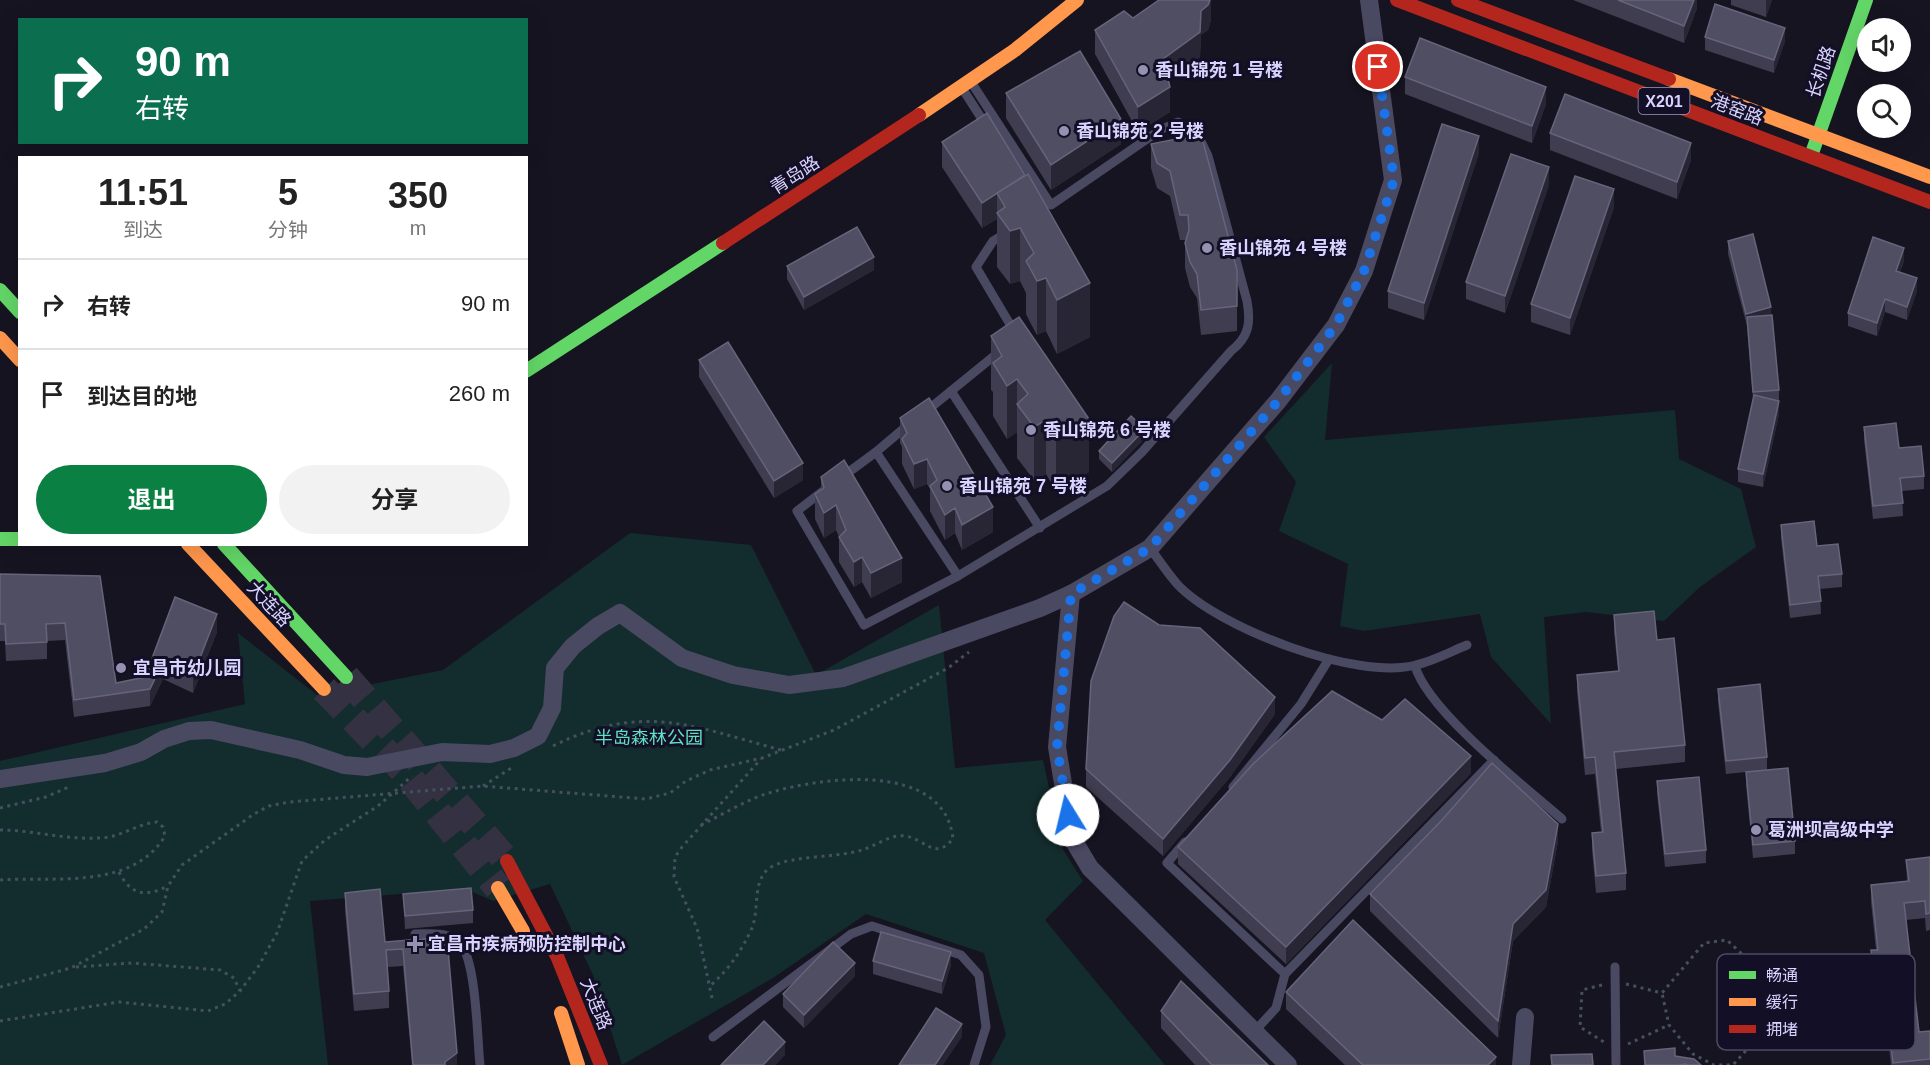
<!DOCTYPE html>
<html lang="zh">
<meta charset="utf-8">
<style>
:root{--surface:#fff;--page:#f2f2f2;--text:#222;--muted:#767676;--line:#e0e0e0;--accent:#0b8043}
body{margin:0;font-family:Helvetica,"Noto Sans SC",sans-serif;background:var(--page);color:var(--text);height:100vh;display:flex;flex-direction:column;font-size:22px;white-space:nowrap}
*{box-sizing:border-box;margin:0}
p{font-size:20px;color:var(--muted)}
.icon{flex:none;width:33px;height:33px;fill:none;stroke:currentColor;stroke-width:2;stroke-linecap:round;stroke-linejoin:round}
.map{position:relative;flex:1;overflow:hidden}
.sheet{position:absolute;left:18px;top:156px;width:510px;height:390px;display:flex;flex-direction:column;background:var(--surface);border-radius:0px;box-shadow:0 6px 24px #0002}
.sheet>*{flex:none}
.guide{position:absolute;left:18px;top:18px;width:510px;height:126px;border-radius:0px;box-shadow:0 6px 24px #0002;background:#0b6e4f;color:#fff;overflow:hidden}
.fabs{position:absolute;left:1857px;top:18px;display:grid;gap:12px}
.fabs a{display:grid;place-items:center;width:54px;height:54px;border-radius:50%;background:var(--surface);box-shadow:0 6px 24px #0002;font-size:30px}
.pin{position:absolute;display:grid;place-items:center;width:51px;height:51px;color:#fff;margin:-26px;border:3px solid #fff;border-radius:50%;box-shadow:0 2px 6px #0007}
.me{position:absolute;width:66px;margin:-33px;rotate:351deg;stroke-linejoin:round;filter:drop-shadow(0 0 4px #0008)}
.turn{display:flex;align-items:center;gap:21px;height:126px;padding:0 18px;font-size:27px}
.turn .icon{width:78px;height:78px;stroke-width:2.5}
.turn b{display:block;font-size:42px;line-height:51px}
.eta{display:flex;justify-content:space-evenly;align-items:center;height:102px;text-align:center}
.eta b{font-size:36px;font-weight:700;line-height:42px}
.action{display:flex;gap:12px;margin-top:auto;padding:12px 18px}
.action a{flex:1;height:69px;border-radius:36px;background:var(--accent);color:#fff;font-size:24px;font-weight:700;line-height:69px;text-align:center}
.action a+a{background:var(--page);color:var(--text)}
ul{padding:0;list-style:none}
li{display:flex;align-items:center;gap:18px;height:90px;padding:0 18px;border-top:2px solid var(--line)}
li div{flex:1}
li b{display:block;font-size:22px}
li em{font-style:normal}
.map>svg:first-child{display:block}
.green{fill:#132c2d}
.lines{fill:none;stroke-linecap:round;stroke-linejoin:round}
.primary-tunnel{stroke:#333142;stroke-width:28;stroke-dasharray:28 14;stroke-linecap:butt}
.path{stroke:#44505f;stroke-width:3;stroke-dasharray:3 4.5;stroke-linecap:butt}
.lane{stroke:#4a4962;stroke-width:9}
.street{stroke:#4a4962;stroke-width:18}
.fast{stroke:#63d668;stroke-width:14}
.slow{stroke:#ff974d;stroke-width:14}
.jam{stroke:#b3261e;stroke-width:14}
.wall{fill:#403d50}
.shaded-wall{fill:#282635}
.building{fill:#504e63;stroke:#66637b;stroke-width:1.5}
.route{stroke:#1a73e8;stroke-width:10;stroke-dasharray:0 18}
.poi-dot{fill:#9591b1;stroke:#130f26;stroke-width:2}
.labels{text-anchor:middle;stroke-width:6;stroke-linejoin:round;paint-order:stroke}
.shield{fill:#130f26;stroke:#9e99be;stroke-width:1.5}
.shield-label{font-size:16px;font-weight:bold;fill:#d9d4ff}
.poi-label{font-size:18px;font-weight:bold;fill:#d9d4ff;stroke:#130f26;text-anchor:start}
.street-label{font-size:18px;fill:#d9d4ff;stroke:#130f26}
.park-label{font-size:18px;fill:#5fe0c0;stroke:#130f26}
.key{fill:#130f26;stroke:#4e4a67;stroke-width:1.5}
.key-label{font-size:16px;fill:#d9d4ff}
</style>
<div class="map">
<svg width="1930" height="1065" viewBox="0 0 1930 1065">
<rect width="100%" height="100%" fill="#161421"/>
<g class="green">
<path d="M1332 363 1325 440 1675 410 1679 459 1741 489 1756 547 1700 587 1664 621 1586 612 1544 617 1551 724 1491 657 1480 614 1364 631 1340 626 1348 564 1279 531 1296 482 1264 437Z"/>
<path d="M630 533 751 545 816 675 939 605 955 768 1043 760 1062 848 1083 881 1045 920 1165 1065H990L1006 1035 984 953 866 914 773 978 622 1065 593 975 550 884 493 901 465 889 310 901 328 1065H0V761L245 704 238 633 317 695 443 670Z"/>
</g>
<g class="lines">
<g class="primary-tunnel">
<path d="M346 677 507 861"/>
<path d="M324 689 404 771 498 888"/>
</g>
<g class="path">
<path d="M553 746C642 702 692 726 781 750"/>
<path d="M483 786 513 767"/>
<path d="M0 808 46 797 71 786"/>
<path d="M701 825C724 814 747 799 772 792 824 777 945 761 953 839 934 861 926 839 905 836 890 834 876 846 862 850 837 858 795 855 773 866 751 877 760 908 752 928 741 952 729 969 710 986"/>
<path d="M0 830C33 830 65 840 99 838 120 838 136 824 157 822L163 827 165 836C131 891 54 876 0 880"/>
<path d="M119 872C131 896 146 897 168 886"/>
<path d="M76 967 132 963 220 970 234 978 240 991"/>
<path d="M1626 984 1662 993 1704 943 1727 940 1746 958 1756 1020 1750 1046 1733 1065H1714L1693 1054 1669 1025 1662 993"/>
<path d="M1602 985 1582 990 1580 1027 1604 1042"/>
<path d="M0 987 71 968 144 929 162 912 168 886 182 865 254 814 269 806 289 802 482 786 646 799 670 793 686 781 710 770 762 758 834 730 948 668 969 652"/>
<path d="M712 998 697 928 674 877 675 857 682 847 761 759"/>
<path d="M0 1021 119 1002 208 1011 225 1004 240 991 258 967 277 933 302 861 325 840 378 806 412 776"/>
<path d="M1628 1044 1669 1025"/>
</g>
<g class="lane">
<path d="M962 88 987 127"/>
<path d="M1006 233 993 241 976 267 1011 326 1013 335"/>
<path d="M951 391 1040 528"/>
<path d="M924 413 999 352"/>
<path d="M908 425 876 452 958 576 1107 486 1142 452 1231 351C1249 337 1251 323 1247 301L1208 156 1197 133 1178 122 1160 130 1051 205 971 82"/>
<path d="M842 477 876 452"/>
<path d="M823 491 797 511 864 625 958 576"/>
<path d="M1150 548C1159 560 1168 574 1178 585 1219 628 1357 681 1416 665 1433 661 1450 652 1467 645"/>
<path d="M1415 666C1428 711 1524 786 1562 819"/>
<path d="M1233 787 1301 704 1329 659"/>
<path d="M1185 842 1167 863 1285 974"/>
<path d="M415 934C429 934 443 932 456 939 477 951 477 1040 480 1065"/>
<path d="M1615 967 1616 1065"/>
<path d="M1254 1032 1276 1008 1285 974 1494 760"/>
<path d="M713 1037 851 934 872 926 961 955 979 975 986 1027 974 1065"/>
</g>
<g class="street">
<path d="M1071 594 1057 747 1072 838 1090 868 1288 1065"/>
<path d="M0 779 105 763 141 752 164 739 189 731 211 730 300 750 344 765 367 767 442 752 490 754 514 748 538 736 552 708 555 668 573 646 598 626 620 613 682 658 733 675 789 685 843 678 1040 608 1071 594 1150 548 1278 401 1336 325 1364 271 1393 180 1369 0"/>
<path d="M1521 1065 1525 1017"/>
</g>
<g class="fast">
<path d="M1812 153 1866 0"/>
<path d="M0 290 20 312"/>
<path d="M526 371 723 243"/>
<path d="M0 539H20"/>
<path d="M224 544 346 677"/>
</g>
<g class="slow">
<path d="M1669 79 1930 177"/>
<path d="M919 115 1015 50 1077 0"/>
<path d="M0 338 20 360"/>
<path d="M188 544 324 689"/>
<path d="M498 888 523 931"/>
<path d="M561 1013 578 1065"/>
</g>
<g class="jam">
<path d="M1397 0 1930 202"/>
<path d="M1458 0 1669 79"/>
<path d="M723 243 919 115"/>
<path d="M507 861 557 956 601 1065"/>
</g>
</g>
<g class="wall">
<path d="M1211 0V20L1208 30 1201 35 1200 57 1168 80 1170 112 1138 132 1095 54V30Z"/>
<path d="M1573 0H1697V8L1684 43Z"/>
<path d="M1731 0H1772L1766 17 1731 5Z"/>
<path d="M1705 37 1785 41 1774 73 1705 50Z"/>
<path d="M1405 77 1546 104 1532 143 1405 94Z"/>
<path d="M1006 93 1121 144 1051 190 1006 118Z"/>
<path d="M987 113 1090 337 1057 354 1046 331 1037 335 1031 324 1026 314V293L1020 281 1010 284 997 267V219L982 228 942 167V142Z"/>
<path d="M1550 133 1691 160 1677 199 1550 150Z"/>
<path d="M1151 144 1237 270V331L1201 335 1197 298 1190 287 1185 268V243L1186 240H1180L1170 196 1157 188 1151 168Z"/>
<path d="M1479 153 1424 320 1388 308V291Z"/>
<path d="M1549 185 1505 313 1466 299V282Z"/>
<path d="M1614 207 1570 335 1531 322V304Z"/>
<path d="M1728 241 1771 315 1779 390V414L1763 487 1738 482V469L1753 399 1747 326 1728 254Z"/>
<path d="M1904 261 1900 272 1917 291 1907 320 1885 312 1877 336 1848 326V313Z"/>
<path d="M787 266 874 270 804 310 787 279Z"/>
<path d="M991 336 1089 472 1056 491 1046 474 1034 480 1017 458V432L1007 439 993 416V392L991 390Z"/>
<path d="M699 360 803 480 774 498 699 377Z"/>
<path d="M900 418 993 532 962 550 955 533 945 540 930 511V489L927 484 914 489 902 464V447L900 443Z"/>
<path d="M1864 427 1899 448 1924 476V489L1902 491 1903 516 1873 519 1864 440Z"/>
<path d="M1145 438 1112 472 1099 459V451Z"/>
<path d="M821 477 902 582 871 598 862 582 854 587 839 562V537L836 530 824 538 815 519V494L821 490Z"/>
<path d="M1781 525 1817 546 1842 574V587L1820 589 1821 614 1790 618 1781 538Z"/>
<path d="M0 574 100 576 116 683 145 677 175 597 217 632 193 693 163 679 150 706 74 717 65 640 47 641V659L6 661 5 641H0Z"/>
<path d="M1614 615 1657 640 1685 745V762L1616 769 1626 873V890L1596 893 1592 850V833L1601 832 1595 774 1585 775 1577 692V675L1618 671 1614 632Z"/>
<path d="M1718 689 1767 757V770L1795 841V854L1753 858 1746 785V772L1726 774 1718 702Z"/>
<path d="M1275 714 1230 777 1163 856 1086 787V769Z"/>
<path d="M1471 773 1286 964 1178 864V847Z"/>
<path d="M1657 781 1706 850V863L1665 867 1657 794Z"/>
<path d="M1442 820 1558 841 1546 907 1513 941 1498 1038 1370 911V894Z"/>
<path d="M1930 857V930L1926 931 1925 918 1906 920 1919 1032 1930 1031V1065H1891L1885 1012 1876 1013 1871 967V950H1876L1871 902V885L1907 881 1906 860Z"/>
<path d="M345 893 385 942 447 937 457 1065H412L403 966 387 967 389 991V1008L354 1011 345 910Z"/>
<path d="M403 894 473 910V923L405 929Z"/>
<path d="M873 961 951 965 942 994 873 974Z"/>
<path d="M855 976 804 1028 783 1007V994Z"/>
<path d="M1286 992 1496 1065H1345L1286 1009Z"/>
<path d="M1161 1011 1268 1065H1195L1161 1028Z"/>
</g>
<g class="shaded-wall">
<path d="M1210 0H1211V20L1208 30 1201 35 1200 57 1163 84V59Z"/>
<path d="M1694 0H1697V8L1684 43V26Z"/>
<path d="M1766 0H1772L1766 17Z"/>
<path d="M1785 28V41L1774 73V60Z"/>
<path d="M1170 87V112L1138 132V107Z"/>
<path d="M1546 87V104L1532 143V126Z"/>
<path d="M1121 119V144L1051 190V165Z"/>
<path d="M1479 136V153L1424 320V303Z"/>
<path d="M1691 143V160L1677 199V182Z"/>
<path d="M1549 167V185L1505 313V296Z"/>
<path d="M1614 189V207L1570 335V318Z"/>
<path d="M997 194V219L982 228V203Z"/>
<path d="M1020 228V281L1010 284V231Z"/>
<path d="M1904 248V261L1896 284V271Z"/>
<path d="M874 257V270L804 310V297Z"/>
<path d="M1046 278V331L1037 335V281Z"/>
<path d="M1917 278V291L1907 320V307Z"/>
<path d="M1090 283V337L1057 354V300Z"/>
<path d="M1885 299V312L1877 336V323Z"/>
<path d="M1771 307V320L1747 317 1746 327V314Z"/>
<path d="M1017 379V432L1007 439V386Z"/>
<path d="M1779 401V414L1763 487V474Z"/>
<path d="M1089 419V472L1056 491V437Z"/>
<path d="M1046 420V474L1034 480V427Z"/>
<path d="M1145 429V438L1112 472V463Z"/>
<path d="M927 459V484L914 489V464Z"/>
<path d="M803 463V480L774 498V481Z"/>
<path d="M836 505V530L824 538V513Z"/>
<path d="M993 507V532L962 550V525Z"/>
<path d="M955 508V533L945 540V515Z"/>
<path d="M862 557V582L854 587V562Z"/>
<path d="M902 558V582L871 598V573Z"/>
<path d="M217 614V632L193 693V676Z"/>
<path d="M163 662V679L150 706V689Z"/>
<path d="M1275 697V714L1230 777 1163 856V839Z"/>
<path d="M1471 756V773L1286 964V947Z"/>
<path d="M1558 824V841L1546 907 1513 941 1498 1038V1021L1513 924Z"/>
<path d="M951 952V965L942 994V981Z"/>
<path d="M855 963V976L804 1028V1015Z"/>
<path d="M962 1024V1037L943 1065H935Z"/>
<path d="M785 1042V1055L776 1065H763Z"/>
<path d="M457 1053V1065H445V1062Z"/>
<path d="M1496 1057V1065H1488Z"/>
</g>
<g class="building">
<path d="M1159 0H1210L1208 5 1201 11 1200 32 1163 59 1170 87 1138 107 1095 30 1124 11 1133 18Z"/>
<path d="M1618 0H1694L1684 26Z"/>
<path d="M1715 4 1785 28 1774 60 1705 37Z"/>
<path d="M1420 38 1546 87 1532 126 1405 77Z"/>
<path d="M1080 51 1121 119 1051 165 1006 93Z"/>
<path d="M1565 94 1691 143 1677 182 1550 133Z"/>
<path d="M987 113 1025 175 982 203 942 142Z"/>
<path d="M1442 124 1479 136 1424 303 1388 291Z"/>
<path d="M1201 134 1237 270V306L1201 310 1197 274 1190 262 1185 243 1189 230 1188 215H1180L1170 171 1157 163 1151 144Z"/>
<path d="M1511 154 1549 167 1505 296 1466 282Z"/>
<path d="M1028 174 1090 283 1057 300 1046 278 1037 281 1031 270 1026 261 1034 253 1020 228 1010 231 997 213 1005 207 997 193Z"/>
<path d="M1575 176 1614 189 1570 318 1531 304Z"/>
<path d="M857 227 874 257 804 297 787 266Z"/>
<path d="M1753 234 1771 307 1746 314 1728 241Z"/>
<path d="M1873 237 1904 248 1896 271 1917 278 1907 307 1885 299 1877 323 1848 313Z"/>
<path d="M1772 315 1779 390 1753 392 1747 317Z"/>
<path d="M1019 317 1089 419 1056 437 1046 420 1034 427 1017 404 1028 394 1017 379 1007 386 993 363 1002 356 991 336Z"/>
<path d="M728 342 803 463 774 481 699 360Z"/>
<path d="M1754 395 1779 401 1763 474 1738 469Z"/>
<path d="M929 398 993 507 962 525 955 508 945 515 930 486 937 480 927 459 914 464 902 439 907 433 900 418Z"/>
<path d="M1131 416 1145 429 1112 463 1099 451Z"/>
<path d="M1896 423 1899 448 1921 446 1924 476 1900 478 1903 503 1873 506 1864 427Z"/>
<path d="M844 460 902 558 871 573 862 557 854 562 839 537 846 530 836 505 824 513 815 494 824 488 821 477Z"/>
<path d="M1814 521 1817 546 1838 544 1842 574 1818 576 1821 601 1790 605 1781 525Z"/>
<path d="M0 574 100 576 116 683 145 677 175 597 217 614 193 676 163 662 150 689 74 700 65 623 46 624 47 642 6 644 5 624H0Z"/>
<path d="M1124 602 1159 625 1200 628 1275 697 1230 760 1163 839 1086 769 1091 681 1114 616Z"/>
<path d="M1654 611 1657 640 1674 638 1685 745 1614 752 1626 873 1596 876 1592 833 1603 832 1595 757 1585 758 1577 675 1619 671 1614 615Z"/>
<path d="M1760 684 1767 757 1726 761 1718 689Z"/>
<path d="M1332 691 1382 720 1405 699 1471 756 1286 947 1178 847 1253 764Z"/>
<path d="M1492 763 1558 824 1546 890 1513 924 1498 1021 1370 894 1442 820Z"/>
<path d="M1788 768 1795 841 1753 845 1746 772Z"/>
<path d="M1699 777 1706 850 1665 854 1657 781Z"/>
<path d="M1930 857V913L1926 914 1925 901 1904 903 1919 1032 1930 1031V1059L1893 1063 1885 995 1876 996 1871 950H1878L1871 885 1909 881 1906 860Z"/>
<path d="M471 888 473 910 405 916 403 894Z"/>
<path d="M380 889 385 942 447 937 457 1053 445 1062V1065H413L403 949 386 950 389 991 354 994 345 893Z"/>
<path d="M1353 920 1496 1057 1488 1065H1363L1286 992Z"/>
<path d="M881 932 951 952 942 981 873 961Z"/>
<path d="M833 942 855 963 804 1015 783 994Z"/>
<path d="M1181 981 1268 1065H1212L1161 1011Z"/>
<path d="M936 1008 962 1024 935 1065H899Z"/>
<path d="M764 1021 785 1042 763 1065H721Z"/>
<path d="M1675 1048V1056L1694 1059 1701 1065H1688L1685 1064 1680 1065H1645L1644 1051Z"/>
<path d="M1592 1054 1593 1065H1552L1551 1055Z"/>
</g>
<g class="lines">
<path class="route" d="M1068 815 1057 747 1071 594 1150 548 1278 401 1336 325 1364 271 1394 180 1378 67"/>
</g>
<g class="poi-dot">
<circle cx="1143" cy="70" r="6"/>
<circle cx="1064" cy="131" r="6"/>
<circle cx="1207" cy="248" r="6"/>
<circle cx="1031" cy="430" r="6"/>
<circle cx="947" cy="486" r="6"/>
<circle cx="121" cy="668" r="6"/>
<circle cx="1756" cy="830" r="6"/>
<path d="M412 935h6v6h6v6h-6v6h-6v-6h-6v-6h6z"/>
</g>
<g class="labels">
<rect class="shield" x="1638.5" y="88" width="51" height="26" rx="4.5"/>
<g class="shield-label">
<text x="1664" y="107">X201</text>
</g>
<g class="poi-label">
<text x="1155" y="76">香山锦苑 1 号楼</text>
<text x="1076" y="137">香山锦苑 2 号楼</text>
<text x="1219" y="254">香山锦苑 4 号楼</text>
<text x="1043" y="436">香山锦苑 6 号楼</text>
<text x="959" y="492">香山锦苑 7 号楼</text>
<text x="133" y="674">宜昌市幼儿园</text>
<text x="1768" y="836">葛洲坝高级中学</text>
<text x="428" y="950">宜昌市疾病预防控制中心</text>
</g>
<g class="street-label">
<text transform="translate(1821 72) rotate(-71)" y="6">长机路</text>
<text transform="translate(1737 110) rotate(21)" y="6">港窑路</text>
<text transform="translate(795 175) rotate(-33)" y="6">青岛路</text>
<text transform="translate(269 604) rotate(47)" y="6">大连路</text>
<text transform="translate(596 1004) rotate(68)" y="6">大连路</text>
</g>
<g class="park-label">
<text x="649" y="744">半岛森林公园</text>
</g>
</g>
<rect x="1717" y="954" width="198" height="96" rx="9" class="key"/>
<rect x="1729" y="971" width="27" height="8" fill="#63d668"/>
<rect x="1729" y="998" width="27" height="8" fill="#ff974d"/>
<rect x="1729" y="1025" width="27" height="8" fill="#b3261e"/>
<g class="key-label">
<text x="1766" y="981">畅通</text>
<text x="1766" y="1008">缓行</text>
<text x="1766" y="1035">拥堵</text>
</g>
</svg>
<div class="fabs">
<a><svg class="icon" aria-label="sound" viewBox="0 0 24 24"><path d="M4 9h4l5-4v14l-5-4H4zM17 9q2 3 0 6"/></svg></a>
<a><svg class="icon" aria-label="search" viewBox="0 0 24 24"><circle cx="10" cy="10" r="6"/><path d="M15 15l6 6"/></svg></a>
</div>
<div class="pin" style="left:1378px;top:67px;background:#d93025"><svg class="icon" aria-label="arrive" viewBox="0 0 24 24"><path d="M6 21V4h12l-3 4 3 4H6"/></svg></div>
<svg class="me" style="left:1068px;top:815px" viewBox="-20 -20 40 40"><circle r="19" fill="#fff"/><path d="M0-13L10 11 0 6-10 11z" fill="#1a73e8"/></svg>
<div class="guide">
<div class="turn"><svg class="icon" aria-label="right" viewBox="0 0 24 24"><path d="M7 20v-9h11M14 6l5 5-5 5"/></svg><div><b>90 m</b>右转</div></div>
</div>
<section class="sheet">
<div class="eta">
<div><b>11:51</b><p>到达</p></div>
<div><b>5</b><p>分钟</p></div>
<div><b>350</b><p>m</p></div>
</div>
<ul>
<li><svg class="icon" aria-label="right" viewBox="0 0 24 24"><path d="M7 20v-9h11M14 6l5 5-5 5"/></svg><div><b>右转</b></div><em>90 m</em></li>
<li><svg class="icon" aria-label="arrive" viewBox="0 0 24 24"><path d="M6 21V4h12l-3 4 3 4H6"/></svg><div><b>到达目的地</b></div><em>260 m</em></li>
</ul>
<div class="action"><a>退出</a><a>分享</a></div>
</section>
</div>
